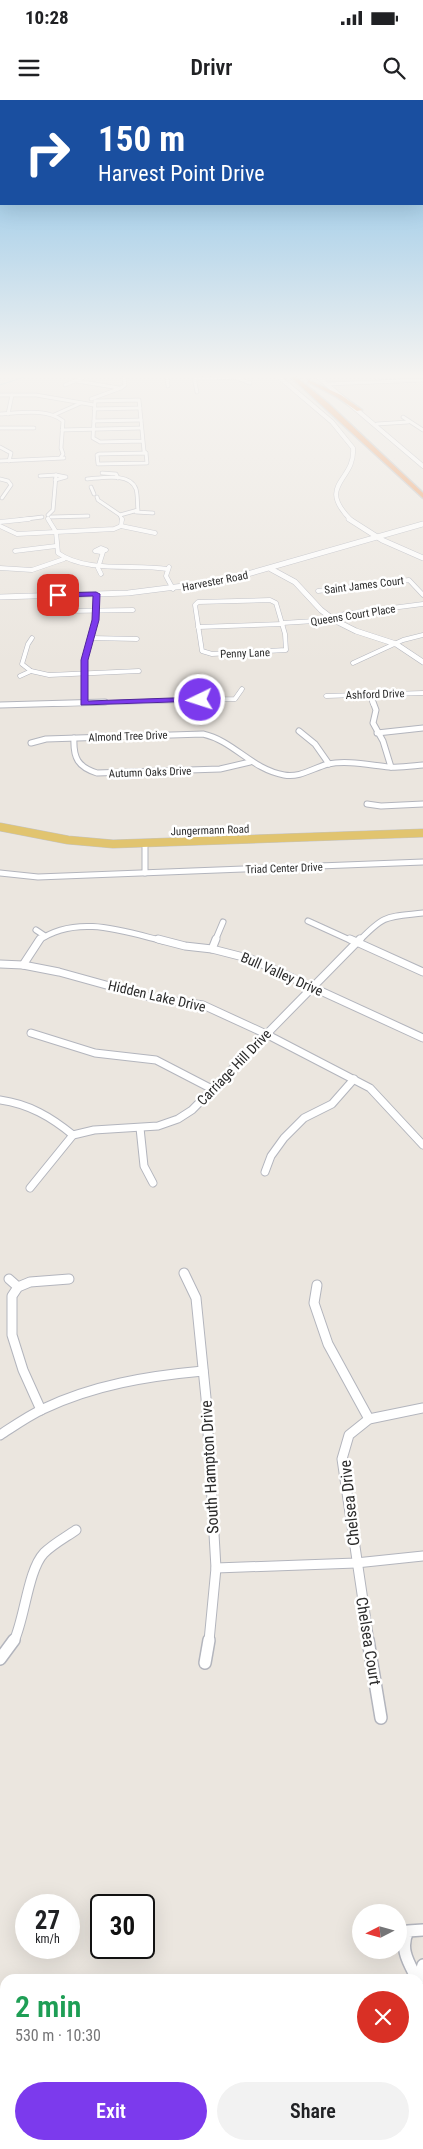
<!DOCTYPE html>
<meta charset="utf-8">
<style>
:root{--surface:#fff;--page:#f2f2f2;--text:#202124;--muted:#757577;--accent:#7c3aed}
body{margin:0;font-family:"Roboto Condensed",sans-serif;background:var(--page);color:var(--text);height:100vh;display:flex;flex-direction:column;font-size:19px;white-space:nowrap}
*{box-sizing:border-box;margin:0}
p{font-size:16px;color:var(--muted)}
.icon{flex:none;width:28px;height:28px;fill:none;stroke:currentColor;stroke-width:2;stroke-linecap:round;stroke-linejoin:round}
.map{position:relative;flex:1;overflow:hidden}
.side{position:absolute;left:0px;top:1874px;width:424px;height:176px;display:flex;flex-direction:column;background:var(--surface);border-radius:15px 15px 0 0;box-shadow:0 5px 20px #0002}
.side>*{flex:none}
.hud{position:absolute;left:0px;top:0px;width:424px;height:105px;box-shadow:0 5px 20px #0002;background:#1a4fa0;color:#fff;overflow:hidden}
.needle{width:32px;rotate:264deg}
.fabs{position:absolute;left:352px;top:1804px;display:grid;gap:10px}
.fabs a{display:grid;place-items:center;width:55px;height:55px;border-radius:50%;background:var(--surface);box-shadow:0 5px 20px #0002;font-size:25px}
.speed{position:absolute;left:15px;top:1794px;display:flex;gap:10px;font-size:25px;font-weight:700;text-align:center}
.speed>*{display:grid;place-content:center;width:65px;height:65px;border-radius:50%;background:var(--surface);box-shadow:0 5px 20px #0002;line-height:1}
.speed small{font-size:12px;font-weight:400}
.speed .limit{border:2px solid #111;border-radius:8px;background:#fff;color:#111}
.pin{position:absolute;display:grid;place-items:center;width:42px;height:42px;color:#fff;margin:-21px;border-radius:10px;box-shadow:0 2px 8px #0006}
.me{position:absolute;width:55px;margin:-28px;rotate:266deg;stroke-linejoin:round;filter:drop-shadow(0 0 4px #0008)}
.turn{display:flex;align-items:center;gap:18px;height:105px;padding:0 15px;font-size:22px}
.turn .icon{width:65px;height:65px;stroke-width:2.5}
.turn b{display:block;font-size:35px;line-height:42px}
.round{display:grid;place-items:center;flex:none;width:52px;height:52px;border-radius:26px;background:var(--page)}
.head{display:flex;align-items:center;justify-content:space-between;height:85px;padding:0 15px}
h1{font-size:30px;font-weight:600;line-height:38px;color:#1e9e55}
.action{display:flex;gap:10px;margin-top:auto;padding:10px 15px}
.action a{flex:1;height:58px;border-radius:30px;background:var(--accent);color:#fff;font-size:20px;font-weight:600;line-height:58px;text-align:center}
.action a+a{background:var(--page);color:var(--text)}
.status{display:flex;justify-content:space-between;align-items:center;height:35px;padding:0 25px;background:var(--surface);direction:ltr}
.status svg{height:14px;fill:currentColor}
header{display:flex;justify-content:space-between;align-items:center;height:65px;padding:0 15px;background:var(--surface);font-size:22px;font-weight:600}
.map>svg:first-child{display:block}
.lines{fill:none;stroke-linecap:round;stroke-linejoin:round}
.stream{stroke:#7fc9e1;stroke-width:1}
.minor-far5-casing{stroke:#b3b5bd;stroke-width:4.5}
.minor-far4-casing{stroke:#b3b5bd;stroke-width:5}
.minor-far3-casing{stroke:#b3b5bd;stroke-width:7}
.minor-far2-casing{stroke:#b3b5bd;stroke-width:9}
.minor-far1-casing{stroke:#b3b5bd;stroke-width:11}
.minor-casing{stroke:#b3b5bd;stroke-width:14}
.tertiary-casing{stroke:#b3b5bd;stroke-width:6}
.secondary-far1-casing{stroke:#b3b5bd;stroke-width:5}
.secondary-casing{stroke:#b3b5bd;stroke-width:6}
.primary-casing{stroke:#c4c4c4;stroke-width:9}
.motorway-casing{stroke:#c4c4c4;stroke-width:3}
.minor-far5{stroke:#fff;stroke-width:3}
.minor-far4{stroke:#fff;stroke-width:4}
.minor-far3{stroke:#fff;stroke-width:5}
.minor-far2{stroke:#fff;stroke-width:7}
.minor-far1{stroke:#fff;stroke-width:9}
.minor{stroke:#fff;stroke-width:11}
.tertiary{stroke:#fff;stroke-width:5}
.secondary-far1{stroke:#fff;stroke-width:4}
.secondary{stroke:#fff;stroke-width:5}
.primary{stroke:#e1c46f;stroke-width:8}
.motorway{fill:#ec9f6a;fill-rule:evenodd}
.route{fill:#7c3aed;stroke:#51269a}
.labels{text-anchor:middle;stroke-width:5;stroke-linejoin:round;paint-order:stroke}
.far-street-label{font-size:11px;fill:#2b2b2b;stroke:#fff}
.street-label{font-size:14px;fill:#2b2b2b;stroke:#fff}
.near-street-label{font-size:16px;fill:#2b2b2b;stroke:#fff}
</style>
<div class="status"><b>10:28</b><svg viewBox="0 0 49 12"><path d="M0 12V9h3v3zM5 12V6h3v6zM10 12V3h3v9zM15 12V0h3v12zM26 1h20v11H26zM47 4h2v5h-2z"/></svg></div>
<header><svg class="icon" aria-label="menu" viewBox="0 0 24 24"><path d="M4 6h16M4 12h16M4 18h16"/></svg>Drivr<svg class="icon" aria-label="search" viewBox="0 0 24 24"><circle cx="10" cy="10" r="6"/><path d="M15 15l6 6"/></svg></header>
<div class="map">
<svg width="423" height="2049" viewBox="0 0 423 2049">
<rect width="100%" height="100%" fill="#ebe6df"/>
<g class="lines">
<path class="stream" d="M0 285 24 277"/>
<g class="minor-far5-casing">
<g id="minor-far5">
<path d="M167 277 168 286"/>
<path d="M194 277 197 292"/>
<path d="M237 278 250 283"/>
<path d="M194 279 238 277"/>
<path d="M77 281 119 288"/>
<path d="M327 284 423 280"/>
<path d="M65 285 84 277"/>
<path d="M0 295H36L94 305"/>
<path d="M91 299 121 288 125 285 124 277"/>
<path d="M94 309 140 308"/>
<path d="M0 314C20 313 47 308 63 321L61 348 63 354 61 357"/>
<path d="M8 314 12 295"/>
<path d="M54 315 81 303"/>
<path d="M403 317 423 330"/>
<path d="M94 321 141 320"/>
<path d="M377 324 408 322"/>
<path d="M0 328H34"/>
<path d="M62 330 141 328"/>
<path d="M142 341 100 342 93 338 95 301 139 300 144 351 146 353"/>
<path d="M0 347 11 353 9 361"/>
<path d="M146 353 147 363 98 364 97 355 99 354Z"/>
<path d="M0 361 64 358"/>
<path d="M102 373 116 374 118 378"/>
<path d="M40 376 56 375 53 410 48 415"/>
<path d="M0 379 8 381 11 385 2 398"/>
<path d="M87 379C101 378 130 372 136 389 138 396 137 403 138 410L120 415"/>
<path d="M55 380 66 377 56 375"/>
<path d="M91 387 94 394"/>
<path d="M97 397 98 400 120 415 122 420"/>
<path d="M136 412 153 413"/>
<path d="M51 417 88 416"/>
<path d="M48 418 49 420"/>
<path d="M19 420 42 417"/>
</g>
</g>
<g class="minor-far4-casing">
<g id="minor-far4">
<path d="M48 419 56 432 58 453C86 473 134 464 167 469"/>
<path d="M0 422 29 419"/>
<path d="M0 426 17 434 114 429 121 426 122 419"/>
<path d="M121 426 155 433"/>
<path d="M101 448 106 450 101 452 95 451Z"/>
<path d="M15 451 56 446"/>
<path d="M169 467 166 476 173 489"/>
<path d="M0 468 32 470 64 459"/>
<path d="M101 474 98 468 103 452"/>
<path d="M318 491 409 480 423 495"/>
<path d="M270 500 276 503 285 534 286 550 212 554 202 551 195 505 198 502Z"/>
<path d="M69 511 133 510"/>
<path d="M282 523 315 521 345 514 423 504"/>
<path d="M198 527 283 524"/>
<path d="M32 538 28 544 22 564 31 571 49 575 139 571"/>
<path d="M91 538 137 539"/>
<path d="M353 563 403 540 423 535"/>
<path d="M20 576 31 571"/>
<path d="M200 586V600"/>
<path d="M370 595 373 604"/>
<path d="M326 596 423 593"/>
<path d="M84 603V560L95 520 96 494"/>
<path d="M56 604 235 599 242 589"/>
</g>
</g>
<g class="minor-far3-casing">
<g id="minor-far3">
<path d="M373 602 376 610 373 623 383 641 391 667"/>
<path d="M0 605 105 602"/>
<path d="M299 631 315 644 329 664"/>
<path d="M377 633 423 628"/>
<path d="M74 638C73 658 78 667 97 673L220 669 250 662"/>
<path d="M31 643 46 639 203 634C234 641 251 669 284 675 300 678 313 668 328 664 347 660 369 665 389 667 400 668 412 666 423 665"/>
<path d="M367 704 381 706 423 704"/>
<path d="M145 743V773"/>
<path d="M0 773 38 777 423 762"/>
<path d="M308 821 352 841"/>
<path d="M36 830 45 836"/>
<path d="M38 841C76 814 123 831 163 841"/>
<path d="M215 841 223 822"/>
<path d="M359 841C385 814 387 817 423 813"/>
</g>
</g>
<g class="minor-far2-casing">
<g id="minor-far2">
<path d="M158 839 185 846 212 849 251 859 423 938"/>
<path d="M350 839 423 872"/>
<path d="M212 849 216 839"/>
<path d="M0 864 23 865 59 872 153 898 203 905 266 934 370 988 423 1045"/>
<path d="M23 865 40 839"/>
<path d="M31 933 95 953 156 960 212 989"/>
<path d="M0 1000C29 1004 51 1017 73 1035"/>
<path d="M140 1028 144 1066 153 1083"/>
<path d="M265 1072 271 1056 284 1038 304 1018 332 1004 354 979"/>
<path d="M30 1088 73 1035 94 1030 158 1026 178 1019 192 1010 360 839"/>
</g>
</g>
<g class="minor-far1-casing">
<g id="minor-far1">
<path d="M184 1173 196 1198 206 1298 216 1468 209 1541"/>
<path d="M9 1179 18 1187"/>
<path d="M317 1185 314 1203 328 1244 369 1319"/>
<path d="M41 1310 23 1270 12 1235V1196L18 1187 30 1182 69 1179"/>
<path d="M0 1335C14 1326 28 1316 43 1309 93 1285 148 1276 203 1271"/>
<path d="M216 1468 356 1463 423 1456"/>
<path d="M14 1541C25 1517 28 1470 44 1453 53 1444 66 1437 76 1430"/>
<path d="M369 1541 342 1359 349 1335 369 1319 423 1308"/>
</g>
</g>
<g class="minor-casing">
<g id="minor">
<path d="M368 1540 381 1618"/>
<path d="M0 1559 14 1540"/>
<path d="M205 1563 209 1540"/>
<path d="M417 1879C409 1863 399 1849 408 1831L423 1830"/>
<path d="M419 1879 423 1865"/>
<path d="M419 1952V1989"/>
<path d="M271 2049 285 2045"/>
</g>
</g>
<g class="tertiary-casing">
<path id="tertiary" d="M271 469 295 482 321 510 334 520 356 531 396 544 423 562"/>
</g>
<g class="secondary-far1-casing">
<g id="secondary-far1">
<path d="M279 277 332 322 353 348C356 381 315 384 351 420"/>
<path d="M318 277 423 366"/>
</g>
</g>
<g class="secondary-casing">
<g id="secondary">
<path d="M349 419 382 440 423 458"/>
<path d="M0 497 128 493 223 481 423 424"/>
</g>
</g>
<g class="primary-casing">
<path id="primary" d="M0 727 68 740 113 744 423 733"/>
</g>
<g class="motorway-casing">
<g id="motorway">
<path d="M291 277H296L329 304 423 393V398Z"/>
<path d="M308 280 341 295 362 310 357 311 337 297 308 282Z"/>
</g>
</g>
<use href="#minor-far5" class="minor-far5"/>
<use href="#minor-far4" class="minor-far4"/>
<use href="#minor-far3" class="minor-far3"/>
<use href="#minor-far2" class="minor-far2"/>
<use href="#minor-far1" class="minor-far1"/>
<use href="#minor" class="minor"/>
<use href="#tertiary" class="tertiary"/>
<use href="#secondary-far1" class="secondary-far1"/>
<use href="#secondary" class="secondary"/>
<use href="#primary" class="primary"/>
<use href="#motorway" class="motorway"/>
</g>
<linearGradient id="sky" x2="0" y2="1"><stop stop-color="#7ebce5"/><stop offset="0.49" stop-color="#f6f4f1"/><stop offset="1" stop-color="#f6f4f1" stop-opacity="0"/></linearGradient>
<rect width="423" height="563" fill="url(#sky)"/>
<path class="route" d="M96 492 100 494 99 520 88 560V601L200 597 204 600 203 601 81 605V560L92 520 93 496 58 497 55 495 58 493Z"/>
<g class="labels">
<g class="far-street-label">
<text transform="translate(215 481) rotate(-11)" y="4">Harvester Road</text>
<text transform="translate(364 485) rotate(-7)" y="4">Saint James Court</text>
<text transform="translate(353 515) rotate(-9)" y="4">Queens Court Place</text>
<text transform="translate(245 553) rotate(-2)" y="4">Penny Lane</text>
<text transform="translate(375 594) rotate(-2)" y="4">Ashford Drive</text>
<text transform="translate(128 636) rotate(-2)" y="4">Almond Tree Drive</text>
<text transform="translate(150 672) rotate(-2)" y="4">Autumn Oaks Drive</text>
<text transform="translate(210 730) rotate(-2)" y="4">Jungermann Road</text>
<text transform="translate(284 768) rotate(-2)" y="4">Triad Center Drive</text>
</g>
<g class="street-label">
<text transform="translate(282 874) rotate(24)" y="5">Bull Valley Drive</text>
<text transform="translate(157 896) rotate(13)" y="5">Hidden Lake Drive</text>
<text transform="translate(234 967) rotate(-46)" y="5">Carriage Hill Drive</text>
</g>
<g class="near-street-label">
<text transform="translate(209 1367) rotate(-93)" y="6">South Hampton Drive</text>
<text transform="translate(349 1403) rotate(-96)" y="6">Chelsea Drive</text>
<text transform="translate(369 1541) rotate(81)" y="6">Chelsea Court</text>
</g>
</g>
</svg>
<div class="fabs">
<a><svg class="needle" viewBox="-14 -14 28 28"><path d="M0-13l5 13h-10z" fill="#e53935"/><path d="M0 13l5-13h-10z" fill="#757577"/></svg></a>
</div>
<div class="speed"><div>27<small>km/h</small></div><div class="limit">30</div></div>
<div class="pin" style="left:58px;top:495px;background:#d93025"><svg class="icon" aria-label="arrive" viewBox="0 0 24 24"><path d="M6 21V4h12l-3 4 3 4H6"/></svg></div>
<svg class="me" style="left:200px;top:600px" viewBox="-20 -20 40 40"><circle r="17" fill="#7c3aed" stroke="#fff" stroke-width="3"/><path d="M0-11L8 9 0 5-8 9z" fill="#fff"/></svg>
<div class="hud">
<div class="turn"><svg class="icon" aria-label="right" viewBox="0 0 24 24"><path d="M7 20v-9h11M14 6l5 5-5 5"/></svg><div><b>150 m</b>Harvest Point Drive</div></div>
</div>
<section class="side">
<div class="head"><div><h1>2 min</h1><p>530 m · 10:30</p></div><a class="round" style="background:#d93025;color:#fff"><svg class="icon" aria-label="close" viewBox="0 0 24 24"><path d="M6 6l12 12M18 6L6 18"/></svg></a></div>
<div class="action"><a>Exit</a><a>Share</a></div>
</section>
</div>
